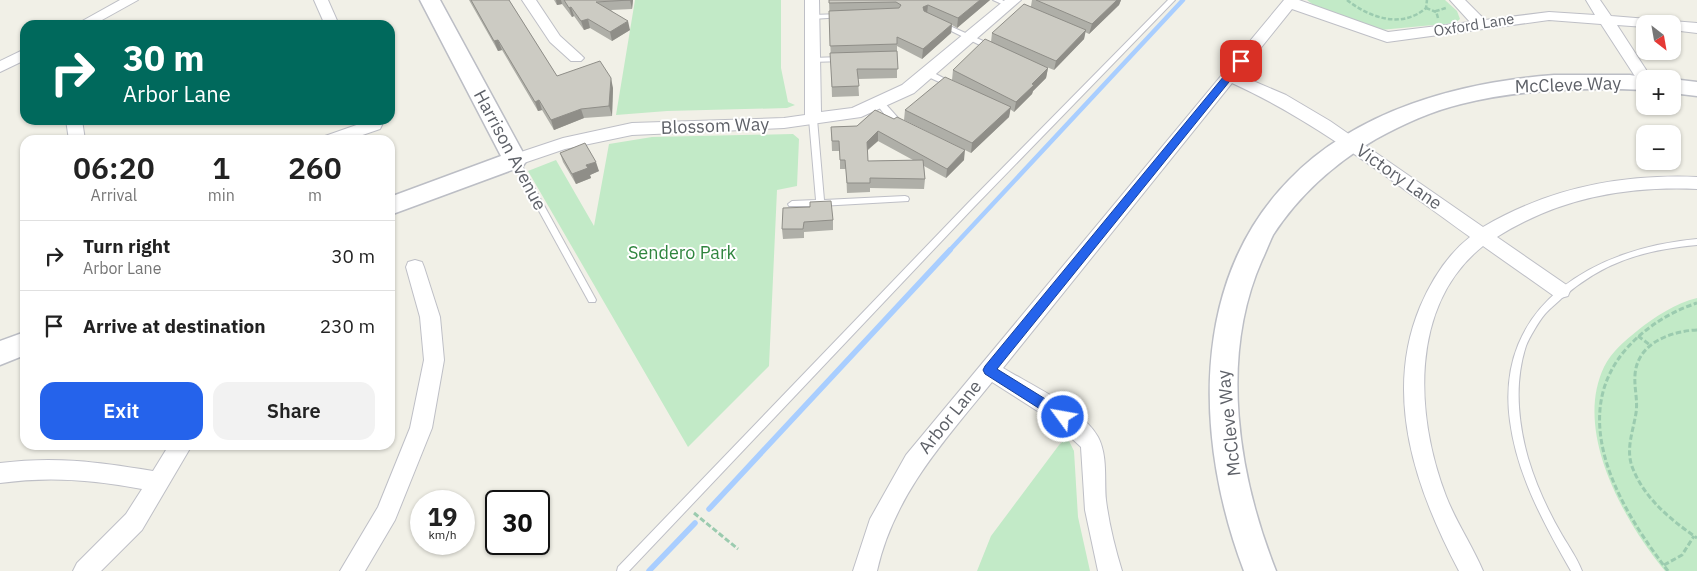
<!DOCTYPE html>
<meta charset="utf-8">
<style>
:root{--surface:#fff;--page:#f2f2f2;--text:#222;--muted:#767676;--line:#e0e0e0;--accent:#2563eb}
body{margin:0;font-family:"IBM Plex Sans",sans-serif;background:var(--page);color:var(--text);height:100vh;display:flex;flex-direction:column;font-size:19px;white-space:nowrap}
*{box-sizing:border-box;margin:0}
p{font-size:16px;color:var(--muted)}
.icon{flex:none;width:28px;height:28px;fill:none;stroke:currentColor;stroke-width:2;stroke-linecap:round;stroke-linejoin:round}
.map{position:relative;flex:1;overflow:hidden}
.side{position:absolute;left:20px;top:135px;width:375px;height:315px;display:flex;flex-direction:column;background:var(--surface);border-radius:15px;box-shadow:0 1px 4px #0004}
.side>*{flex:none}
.banner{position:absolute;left:20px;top:20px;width:375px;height:105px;border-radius:15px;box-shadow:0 1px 4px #0004;background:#00695c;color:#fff;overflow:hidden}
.needle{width:32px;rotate:149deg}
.tools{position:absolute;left:1636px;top:15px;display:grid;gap:10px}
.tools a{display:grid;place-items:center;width:45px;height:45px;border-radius:10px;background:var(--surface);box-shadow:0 1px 4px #0004;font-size:25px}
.speed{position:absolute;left:410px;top:490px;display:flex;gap:10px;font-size:25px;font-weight:700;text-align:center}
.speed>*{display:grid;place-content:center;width:65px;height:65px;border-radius:50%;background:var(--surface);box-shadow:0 1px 4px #0004;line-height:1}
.speed small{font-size:12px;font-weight:400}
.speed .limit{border:2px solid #111;border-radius:8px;background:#fff;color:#111}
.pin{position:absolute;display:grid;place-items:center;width:42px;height:42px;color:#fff;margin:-21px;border-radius:10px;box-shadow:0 2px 8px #0006}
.me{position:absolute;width:55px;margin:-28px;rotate:302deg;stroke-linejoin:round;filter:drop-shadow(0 0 4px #0008)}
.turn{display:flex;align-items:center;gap:18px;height:105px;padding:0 20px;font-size:22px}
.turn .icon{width:65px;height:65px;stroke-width:2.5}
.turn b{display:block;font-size:35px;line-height:42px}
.eta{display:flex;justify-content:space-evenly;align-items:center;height:85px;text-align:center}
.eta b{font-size:30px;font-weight:600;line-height:35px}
.cta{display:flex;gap:10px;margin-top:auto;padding:10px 20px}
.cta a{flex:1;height:58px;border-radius:15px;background:var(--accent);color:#fff;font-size:20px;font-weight:600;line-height:58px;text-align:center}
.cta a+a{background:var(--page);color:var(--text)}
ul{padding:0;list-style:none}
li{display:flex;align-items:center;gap:15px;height:70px;padding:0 20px;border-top:1px solid var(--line)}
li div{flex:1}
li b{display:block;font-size:19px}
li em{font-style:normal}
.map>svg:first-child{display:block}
.green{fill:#c2eac7}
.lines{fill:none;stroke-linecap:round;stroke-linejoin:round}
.stream-far1{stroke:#a9ceff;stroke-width:4.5}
.stream{stroke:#a9ceff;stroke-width:5.5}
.lane-casing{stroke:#bebfc6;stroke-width:2}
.street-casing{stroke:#bebfc6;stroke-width:2}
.secondary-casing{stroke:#bcbec5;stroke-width:3}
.path-far1{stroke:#9bcbaf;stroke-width:2.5;stroke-dasharray:4.5 2;stroke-linecap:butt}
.path{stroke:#9bcbaf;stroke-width:3;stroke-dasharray:5.5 2.5;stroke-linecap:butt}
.lane{fill:#fff;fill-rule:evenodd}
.street{fill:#fff;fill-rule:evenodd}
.secondary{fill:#fff;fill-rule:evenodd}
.wall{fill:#afafa8;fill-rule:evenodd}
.shaded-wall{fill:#8f8e88}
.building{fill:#cccbc3;stroke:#8f8e88}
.route{fill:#2563eb;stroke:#184099}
.labels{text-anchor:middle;stroke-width:4;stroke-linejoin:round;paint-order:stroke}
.far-street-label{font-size:15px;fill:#5e6168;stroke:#fff}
.street-label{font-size:18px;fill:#5e6168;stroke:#fff}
.park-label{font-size:18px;fill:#30853f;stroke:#fff}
</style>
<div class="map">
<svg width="1697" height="571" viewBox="0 0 1697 571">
<rect width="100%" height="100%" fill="#f1f0e7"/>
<g class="green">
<path d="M635 0H781V68L788 102 795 105 787 108 667 111 616 115Z"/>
<path d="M1307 0H1445L1457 11 1460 19 1455 23 1380 30 1316 7Z"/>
<path d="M793 134 799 139 797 186 777 190 769 366 688 447 528 171 556 160 594 226 609 144 652 137Z"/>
<path d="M1697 298V571H1665C1624 521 1573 432 1604 367 1612 351 1625 341 1637 331 1654 317 1676 303 1697 298Z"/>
<path d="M1067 437 1074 451 1078 517 1090 571H977L991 536 1059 445Z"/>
</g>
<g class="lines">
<path class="stream-far1" d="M949 251 1183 0"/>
<g class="stream">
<path d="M709 509 950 250"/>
<path d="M649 571 695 523"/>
</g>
<g class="lane-casing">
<g id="lane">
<path d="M993 0H1002L1011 5 1010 6H1006Z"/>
<path d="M1168 0H1175L974 207 629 571H617L618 567 968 203Z"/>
<path d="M841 14 843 15V17L812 19 809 17 812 15Z"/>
<path d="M941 22 992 45 993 47 992 49H988L939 25 938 24Z"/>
<path d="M841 57 845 59 843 61 812 62 808 60 812 58Z"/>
<path d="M924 71H930L957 85 956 87H950L924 75Z"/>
<path d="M876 100H882L899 119 908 125 907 127C893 128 884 113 876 104Z"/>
<path d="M813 116 817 119 824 200 905 196 908 197 909 199 908 201 820 206H789L788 204 792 201 816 200 809 119Z"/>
<path d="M515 157 519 160 595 298 596 300 595 302H589L511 160Z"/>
<path d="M1697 239V245C1643 250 1603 262 1562 298 1557 303 1550 308 1545 314 1539 321 1529 338 1526 346 1514 383 1518 422 1528 458 1536 485 1548 511 1562 535 1569 547 1577 558 1582 571H1571C1544 524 1517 475 1510 421 1494 304 1596 248 1697 239Z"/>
</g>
</g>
<g class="street-casing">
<g id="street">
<path d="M120 0H138L93 25H75Z"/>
<path d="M314 0H328L339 25H325Z"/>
<path d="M522 0H536L560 36 581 55 584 58 581 61H571L550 42Z"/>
<path d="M805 0H819L821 112 852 108 902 85 1005 0H1021L914 93 861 117 784 128 632 135 565 149 515 166 509 164 507 160 509 156 563 138 632 123 784 118 805 115Z"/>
<path d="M1284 0H1299L1388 32 1470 22 1450 0H1465L1485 20 1549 12 1595 15 1586 0H1600L1611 16 1697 23V33L1672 30V24H1645V27L1617 25 1652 79H1645V85L1640 84 1601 24 1549 20 1387 42 1292 9 1239 75 1286 95 1330 121 1483 227C1549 188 1621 174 1697 177V189C1625 186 1559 198 1497 237L1568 286 1570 291 1568 296 1561 298 1554 296 1483 246C1409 305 1415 416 1446 496 1456 522 1472 545 1483 571H1459C1416 490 1383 396 1420 307 1431 281 1448 254 1470 237 1393 182 1319 123 1232 83L1003 368C1031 385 1082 408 1098 437 1108 456 1104 480 1106 500 1109 524 1115 548 1122 571H1098L1085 510 1081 447 1053 421 992 382C944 441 894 495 877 571H853L870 519 906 455Z"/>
<path d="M25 49V60L0 72V61Z"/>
<path d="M66 120H82L85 140H69Z"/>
<path d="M364 120H380L382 125 380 129 348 140H323L325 136 365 122Z"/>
<path d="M415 260 422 262 424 267 440 317 444 360 432 428 395 520 365 571H340L378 507 410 428 424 360 420 317 406 267 408 262Z"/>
<path d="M169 445H192L142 530 101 571H73L77 563 126 514 142 489C93 480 50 476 0 483V463C55 456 99 462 153 471Z"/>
</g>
</g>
<g class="secondary-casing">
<g id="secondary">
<path d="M420 0H440L527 160 523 166 390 215V197L501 156Z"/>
<path d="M1554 75H1630L1653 79H1645V90C1583 87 1522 89 1461 104 1432 111 1403 124 1376 139 1335 163 1299 195 1273 235 1269 243 1266 252 1262 260 1219 357 1238 475 1276 571H1244C1196 445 1188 283 1289 180 1356 110 1460 82 1554 75Z"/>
<path d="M1672 79 1697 82V96L1672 93Z"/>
<path d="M25 332V355L0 365V341Z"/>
</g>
</g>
<g class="path-far1">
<path d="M1347 0C1370 18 1402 29 1426 8L1427 0"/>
<path d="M1426 8 1436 12"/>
<path d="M1438 18 1436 11 1446 8"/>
</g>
<g class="path">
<path d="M1697 330C1671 331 1637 343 1635 375 1634 388 1638 400 1636 413 1633 432 1625 450 1633 469 1645 499 1671 520 1697 538"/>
<path d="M1638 336 1650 345"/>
<path d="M694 513 738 549"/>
<path d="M1664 565 1682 555 1694 536"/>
<path d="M1668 571C1621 510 1565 418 1627 348 1646 327 1670 312 1697 303"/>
</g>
<use href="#lane" class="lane"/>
<use href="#street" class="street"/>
<use href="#secondary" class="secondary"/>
</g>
<g class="wall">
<path d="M469 0H509L557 76 613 88 612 116 584 118 554 130 542 110 538 111 502 50 498 51Z"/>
<path d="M554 0H633L632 9 611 10 630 30 612 41 590 28 584 30 574 16 572 17 562 4 557 5Z"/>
<path d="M829 0H990L957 28 952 25 951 33 922 59 897 46V78L858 79 859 96 832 97Z"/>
<path d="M1032 0H1121L1119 5 1089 34 1085 32 1084 39 1054 70 1044 66 1048 68 1046 78 1033 91 1032 94 1014 112 1010 109 1009 117 971 153 904 120 905 110 965 86 952 80 953 70 991 42 992 33 1031 6Z"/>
<path d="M875 110 964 160 946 178 924 166 925 179 924 189 870 188V192L847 193 846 169H840V151H832L831 127 857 126ZM878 141 913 160 868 161 867 151Z"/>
<path d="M560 153 599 171 590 175 591 178 576 184 563 162Z"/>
<path d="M810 207 833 220V230L804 232V238L783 239 782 229Z"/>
</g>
<g class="shaded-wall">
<path d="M556 0H561L562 4 557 5Z"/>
<path d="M630 0H633L632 9Z"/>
<path d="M980 0H990L957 28 958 18Z"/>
<path d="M1117 0H1121L1119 5 1089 34 1092 24Z"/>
<path d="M928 5 927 14 922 16 923 7Z"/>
<path d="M571 7 574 16 572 17 569 8Z"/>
<path d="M588 19 590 28 584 30 581 21Z"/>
<path d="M628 21 630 30 612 41 610 32Z"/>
<path d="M952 24 951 33 922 59 923 49Z"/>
<path d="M1086 30 1084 39 1054 70 1056 61Z"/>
<path d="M498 40 502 50 498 51 494 41Z"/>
<path d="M1048 68 1046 78 1033 91 1032 94 1014 112 1016 102 1032 84Z"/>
<path d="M611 78 613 88 612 116 609 106Z"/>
<path d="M539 100 542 110 538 111 535 102Z"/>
<path d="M1011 107 1009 117 971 153 972 143Z"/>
<path d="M581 109 584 118 554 130 551 120Z"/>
<path d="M878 131V141L866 151 867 142Z"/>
<path d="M965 150 964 160 946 178 947 169Z"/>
<path d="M596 162 599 171 590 175 591 178 576 184 572 174 586 165Z"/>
</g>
<g class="building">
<path d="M471 0H509L557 76 600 61 611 78 609 106 581 109 551 120 539 100 535 102 498 40 494 41Z"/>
<path d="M564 0H630L596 2 628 21 610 32 588 19 581 21 571 7 569 8Z"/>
<path d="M829 0H980L958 18 928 5 923 7 924 11 952 24 923 49 897 37V44L830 46 829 11 899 8 901 5 896 2 829 3Z"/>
<path d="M1036 0H1117L1092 24Z"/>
<path d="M1024 4 1086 30 1056 61 992 33Z"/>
<path d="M985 39 1048 68 1032 84 1034 85 1016 102 953 70Z"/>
<path d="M897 51 898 69H857L859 86 832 87 830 53Z"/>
<path d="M945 77 1011 107 972 143 905 110Z"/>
<path d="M875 110 894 119 897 117 965 150 947 169 878 131 867 142 868 161 923 160 925 179 870 178V183H847L845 160H840L839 141H832L831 127 857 126Z"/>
<path d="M585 143 596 162 586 165 588 168 572 174 560 153Z"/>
<path d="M831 201 833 220 804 222 803 229H782L783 208 810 207V202Z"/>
</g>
<path class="route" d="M1238 59 1246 61 997 369 1068 413 1069 417 1068 421H1059L985 374 983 370 985 366Z"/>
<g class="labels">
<g class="far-street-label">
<text transform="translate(1474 25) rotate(-9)" y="5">Oxford Lane</text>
</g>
<g class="street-label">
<text transform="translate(1568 85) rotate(-2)" y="6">McCleve Way</text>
<text transform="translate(715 126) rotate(-2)" y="6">Blossom Way</text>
<text transform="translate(510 150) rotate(62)" y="6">Harrison Avenue</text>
<text transform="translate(1399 177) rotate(35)" y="6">Victory Lane</text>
<text transform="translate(950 417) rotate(-51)" y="6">Arbor Lane</text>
<text transform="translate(1229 423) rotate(-96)" y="6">McCleve Way</text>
</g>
<g class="park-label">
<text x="682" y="259">Sendero Park</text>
</g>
</g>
</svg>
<div class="tools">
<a><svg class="needle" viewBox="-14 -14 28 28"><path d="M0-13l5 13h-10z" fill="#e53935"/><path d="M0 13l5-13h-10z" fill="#767676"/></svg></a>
<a>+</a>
<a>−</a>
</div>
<div class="speed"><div>19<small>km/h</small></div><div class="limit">30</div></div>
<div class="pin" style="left:1241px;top:61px;background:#d93025"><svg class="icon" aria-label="arrive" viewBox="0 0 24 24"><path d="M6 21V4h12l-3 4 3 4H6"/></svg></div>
<svg class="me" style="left:1063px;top:417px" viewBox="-20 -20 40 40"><circle r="17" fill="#2563eb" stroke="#fff" stroke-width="3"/><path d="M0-11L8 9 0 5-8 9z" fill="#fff"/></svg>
<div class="banner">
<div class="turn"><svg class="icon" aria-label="right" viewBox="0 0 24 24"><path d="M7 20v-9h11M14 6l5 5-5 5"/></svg><div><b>30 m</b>Arbor Lane</div></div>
</div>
<section class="side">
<div class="eta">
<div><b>06:20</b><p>Arrival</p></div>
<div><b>1</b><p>min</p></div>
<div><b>260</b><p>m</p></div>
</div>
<ul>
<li><svg class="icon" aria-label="right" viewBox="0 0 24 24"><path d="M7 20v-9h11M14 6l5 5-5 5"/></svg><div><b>Turn right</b><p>Arbor Lane</p></div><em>30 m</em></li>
<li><svg class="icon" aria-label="arrive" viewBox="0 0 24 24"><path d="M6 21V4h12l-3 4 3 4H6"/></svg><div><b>Arrive at destination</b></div><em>230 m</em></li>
</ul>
<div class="cta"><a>Exit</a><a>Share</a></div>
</section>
</div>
